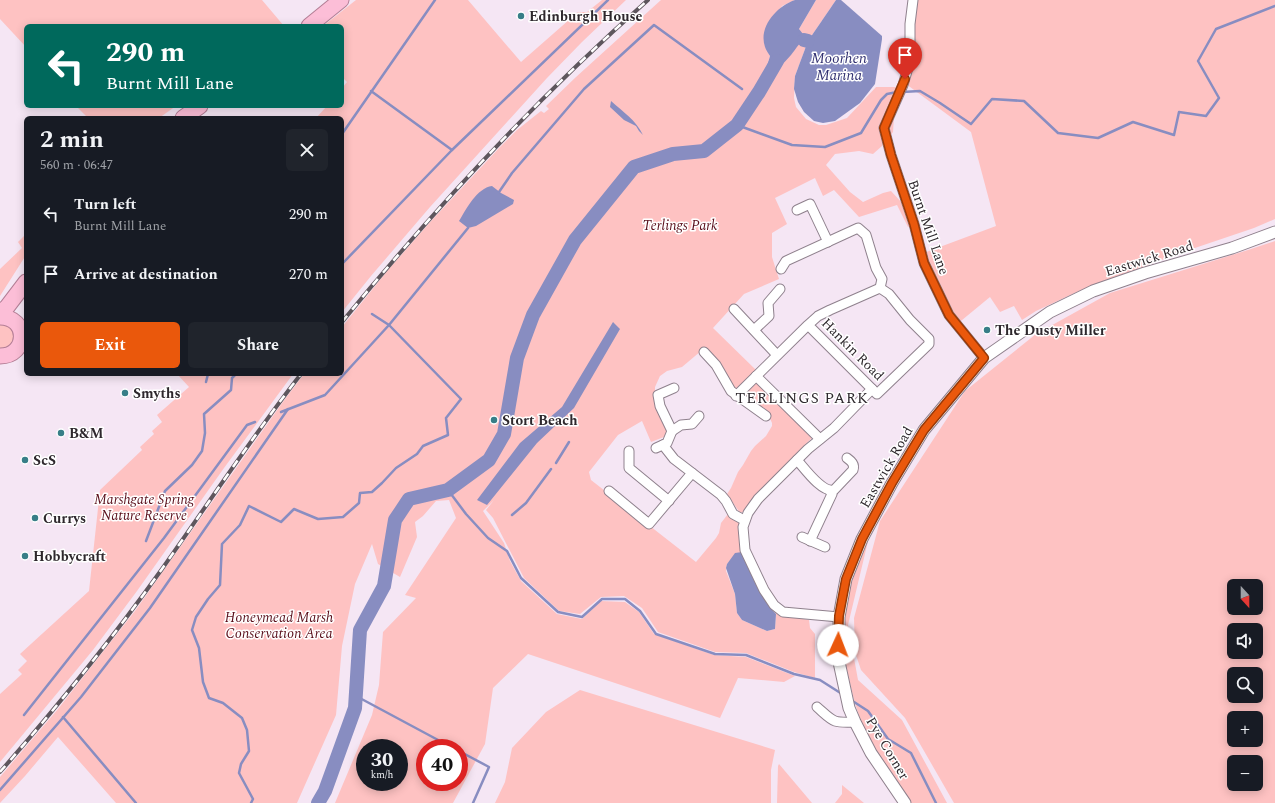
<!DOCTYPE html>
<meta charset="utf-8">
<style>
:root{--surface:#171b24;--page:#20242c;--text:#f1f3f6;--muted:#9ea1a6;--accent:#ea580c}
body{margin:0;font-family:Spectral,serif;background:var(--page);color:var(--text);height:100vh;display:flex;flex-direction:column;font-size:15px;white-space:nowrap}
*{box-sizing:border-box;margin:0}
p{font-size:13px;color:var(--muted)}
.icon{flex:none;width:22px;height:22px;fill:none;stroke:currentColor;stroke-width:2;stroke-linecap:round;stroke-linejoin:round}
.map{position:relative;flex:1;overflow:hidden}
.drawer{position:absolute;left:24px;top:116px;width:320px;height:260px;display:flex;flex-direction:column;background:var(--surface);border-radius:6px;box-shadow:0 2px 10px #0003}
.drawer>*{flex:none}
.guide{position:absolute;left:24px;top:24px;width:320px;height:84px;border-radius:6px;box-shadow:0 2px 10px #0003;background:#00695c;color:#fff;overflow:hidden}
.needle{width:26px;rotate:159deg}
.tools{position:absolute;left:1227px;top:579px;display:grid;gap:8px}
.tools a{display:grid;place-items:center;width:36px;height:36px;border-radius:6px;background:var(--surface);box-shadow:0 2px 10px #0003;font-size:20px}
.speed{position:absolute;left:356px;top:739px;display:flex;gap:8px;font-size:20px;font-weight:700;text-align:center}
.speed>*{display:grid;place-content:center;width:52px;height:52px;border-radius:50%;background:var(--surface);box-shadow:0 2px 10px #0003;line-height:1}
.speed small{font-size:10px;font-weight:400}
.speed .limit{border:6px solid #d22;background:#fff;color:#111}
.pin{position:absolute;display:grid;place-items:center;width:34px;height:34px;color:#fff;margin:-41px -17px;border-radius:50% 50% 50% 0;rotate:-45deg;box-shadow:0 0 4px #0007}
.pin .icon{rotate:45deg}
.me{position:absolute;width:44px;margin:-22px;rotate:2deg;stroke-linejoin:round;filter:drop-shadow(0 0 3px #0008)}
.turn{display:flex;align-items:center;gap:14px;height:84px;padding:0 16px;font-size:18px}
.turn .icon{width:52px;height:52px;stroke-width:2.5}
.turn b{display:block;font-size:28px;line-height:34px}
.round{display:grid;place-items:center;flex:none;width:42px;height:42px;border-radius:6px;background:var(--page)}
.overview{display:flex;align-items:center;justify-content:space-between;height:68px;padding:0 16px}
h1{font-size:24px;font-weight:700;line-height:30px}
.primary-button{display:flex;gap:8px;margin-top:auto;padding:8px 16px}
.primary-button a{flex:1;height:46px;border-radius:6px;background:var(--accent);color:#fff;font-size:16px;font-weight:700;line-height:46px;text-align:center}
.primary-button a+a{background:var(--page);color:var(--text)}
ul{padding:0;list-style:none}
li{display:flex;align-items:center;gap:12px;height:60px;padding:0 16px}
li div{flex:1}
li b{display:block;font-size:15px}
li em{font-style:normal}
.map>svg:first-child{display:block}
.green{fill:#fec2c2;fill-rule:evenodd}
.water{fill:#888dc1}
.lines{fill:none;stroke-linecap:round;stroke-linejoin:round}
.stream{stroke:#888dc1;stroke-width:2.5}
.river{stroke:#888dc1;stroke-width:14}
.minor-casing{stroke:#8f818d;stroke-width:11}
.tertiary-casing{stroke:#8f818d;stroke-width:13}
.trunk-casing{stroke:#b37e95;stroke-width:17}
.minor{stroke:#fff;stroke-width:9}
.tertiary{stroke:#fff;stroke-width:11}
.trunk{stroke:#fcbed7;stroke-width:15}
.rail-casing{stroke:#5e565d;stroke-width:4}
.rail{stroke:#fff;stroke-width:2.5;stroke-dasharray:8;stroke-linecap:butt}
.route-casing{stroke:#983908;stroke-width:10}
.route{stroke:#ea580c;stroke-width:7}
.poi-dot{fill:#377e87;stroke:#fff;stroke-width:1.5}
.labels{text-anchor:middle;stroke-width:3;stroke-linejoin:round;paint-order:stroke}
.poi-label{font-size:14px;font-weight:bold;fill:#2e282d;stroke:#fff;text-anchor:start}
.park-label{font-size:14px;font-style:italic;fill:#5a0f1b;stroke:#fff}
.street-label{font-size:14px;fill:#2e282d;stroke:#fff}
.water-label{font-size:15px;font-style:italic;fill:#333272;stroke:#fff}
.neighbourhood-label{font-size:15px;letter-spacing:1px;fill:#2e282d;stroke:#fff}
</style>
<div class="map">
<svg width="1275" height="803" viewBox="0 0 1275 803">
<rect width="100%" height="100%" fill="#f5e6f4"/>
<g class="green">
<path d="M0 0H262L284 26H26V47L0 19Z"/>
<path d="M356 0H468L521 62 578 12H587L602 0H626L582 42 547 78 430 207 371 276 342 312V118H316L327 106H342V88L347 82 342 77V26H323Z"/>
<path d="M661 0H795L782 6 765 46 770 56 765 73 792 53 797 45 804 40 799 29 816 0H836L808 41 795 76 794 98 796 107 806 119 819 125H826L847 118 876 87H895L903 89 894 117 893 132 882 146 873 154 859 151 835 154 826 165 850 192 863 202 883 193 891 191 903 204 908 203 914 224 908 227 897 205 859 217 834 190 823 196 815 178 775 198 787 224 772 233V257L779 279 744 294 713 328 756 370 739 387 736 388 732 386C726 368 716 362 701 351L682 367 667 371 660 376 655 387V398L668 429 664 437 651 442 642 421 618 435 589 472 591 480 696 562 716 538 719 533 721 523 728 514 740 523 741 536 781 615 809 620 810 628 815 634V678L794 672 746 653 715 652 658 632 642 608 624 596 601 597 580 614 559 611 524 578 493 518 486 510 494 500 483 511 504 543 510 561 521 581 557 614 582 619 601 601 625 602 639 612 654 634 714 655 746 657 795 676 784 682 738 678 720 718 528 654 493 688 485 744 453 803H335L372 715 379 685 383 632 416 598 405 595 456 518 449 500 436 501 423 516 415 522 417 537 400 577 378 564 372 544 355 584 342 646 336 715 297 803H116L58 737 25 776 0 803V777L58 709 135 611 285 399 304 374H342V327L388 270 432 220 500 147 517 130 541 111 544 113 549 109 546 106 576 77ZM742 552C748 570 763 601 776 614L775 629 767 631 742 620 737 613 735 594 726 571 727 564 732 558ZM365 748H399V782H365ZM425 748H459V782H425Z"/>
<path d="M915 0H1275V219L1254 228 1183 252 1081 290 1036 311 1022 320 1014 306 1000 312 990 297 956 325 921 254 996 226 971 132 906 84Z"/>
<path d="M76 106H176L159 118H88Z"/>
<path d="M26 234V255L0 296V269L22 248 18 242Z"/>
<path d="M1275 241V803H954L905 718 861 670 855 652 854 618 880 521 965 391 1036 334 1110 293 1248 250ZM1234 586H1256V608H1234ZM1234 630H1256V652H1234ZM1234 674H1256V696H1234ZM1234 718H1256V740H1234ZM1234 762H1256V784H1234Z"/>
<path d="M0 322 13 326 15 344 0 352Z"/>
<path d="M177 374H293L224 468 137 591 93 650 0 762V694L22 674 18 670 27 661 20 654 89 591 100 490 142 450 140 447 154 434 152 431 162 422 157 415 189 387Z"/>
<path d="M759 380 814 436C803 446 794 456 784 467 771 482 753 493 745 511L740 513 727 494 731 488 738 472 743 465 751 451 755 446 766 436 772 426V423L768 414 749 401 743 394 746 392Z"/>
<path d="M869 537 848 625 858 680 902 720 947 803H909L871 753 854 700 843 653V604Z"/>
<path d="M580 690 775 750 771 770V803H495L505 782 512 748 546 712Z"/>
<path d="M779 764 812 803H777L778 766Z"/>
<path d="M842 785 864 803H835L842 794Z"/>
</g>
<g class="water">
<path d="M795 0H816L799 29 803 34 804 40C798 44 796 49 791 55 784 63 776 71 768 78L765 73 770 56C768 53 766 50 765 47 758 27 777 6 795 0Z"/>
<path d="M836 0H841L882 36V39L875 84 860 103 835 121 823 123 814 121 804 112 798 102 794 89 795 76 808 41Z"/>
<path d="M611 101C623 112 636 120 643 135L639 131 636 126 624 120 610 107Z"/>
<path d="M492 186 501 193 514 200 513 204 476 226 468 228 459 221C466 209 477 188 492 186Z"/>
<path d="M613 322 620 329 574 408 537 443 487 505 477 500 520 443 562 407Z"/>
<path d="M742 552C748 570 763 601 776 614L775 629 767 631 742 620 737 613 735 594 726 568 727 564 735 553Z"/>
</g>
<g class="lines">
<g class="stream">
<path d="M371 91 452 150"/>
<path d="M902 92 920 91 940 103 971 124 992 99 1024 101 1058 133 1098 138 1133 122 1174 135 1179 112 1206 116 1219 98 1198 61 1216 29 1275 6"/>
<path d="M737 125 792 145 825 147 861 133 881 100 887 94 897 92"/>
<path d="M342 134 435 0"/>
<path d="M499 192 512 173 584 89 654 25 742 89"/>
<path d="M342 264 452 150 608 0"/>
<path d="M206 382 208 374"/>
<path d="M281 412 325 395 389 325 468 228"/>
<path d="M556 463 569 442"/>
<path d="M448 490 466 514 488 538 507 551 521 578 558 612 582 617 602 599H625L640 611 656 634 715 654 746 655 794 674 820 680 842 694"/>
<path d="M512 515 526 503 551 469"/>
<path d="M146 541 165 491 192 465 202 451 205 433 204 414 231 390 232 378 236 374"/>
<path d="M356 696 453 748"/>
<path d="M851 700 868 711 888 739 911 753 936 803"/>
<path d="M24 715 164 538 247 425 255 422"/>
<path d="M63 717 136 803"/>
<path d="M459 751 489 767 473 803"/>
<path d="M0 790 81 697 150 608 288 409"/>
<path d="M251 803 253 799 239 773 241 764 249 751 247 730 242 718 223 703 209 698 203 682 199 648 192 630 196 617 208 599 220 585 222 544 240 525 249 506 281 522 294 509 318 519 343 517 359 503 360 493 372 492 382 483 396 468 417 454 423 446 448 435 446 418 461 399 389 325 372 314"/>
</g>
<g class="river">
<path d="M804 40 808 41"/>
<path d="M318 803 325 791 355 708 360 630 384 586 395 520 409 499 448 490 489 460 504 434 517 358 533 315 575 240 634 167 673 154 704 151 737 125 759 92 777 61"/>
</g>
<g class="minor-casing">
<g id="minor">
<path d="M913 0 910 24V61L903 85 884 128 891 155 914 224 924 263 949 315 984 358"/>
<path d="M797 210 810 204 828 242"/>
<path d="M781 269 786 261 858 228 866 235 876 268 882 279 880 288"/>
<path d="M734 309 777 355"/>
<path d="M754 330 769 316 768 303 780 289"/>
<path d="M704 352 716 365 731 391 766 416"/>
<path d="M756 376 820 439"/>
<path d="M674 388 658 395 660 406 672 431 681 425 692 424 699 416"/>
<path d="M736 396 808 325 818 316 830 310 880 288 889 294 910 320 929 339V344L877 394 808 325"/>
<path d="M663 445 674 459 721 495 726 501 733 514 744 520"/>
<path d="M656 448 667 443 672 431"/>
<path d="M629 451V468L669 501"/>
<path d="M797 460C805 469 822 493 834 490L853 470C855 464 851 461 847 458"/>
<path d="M609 491 649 524 692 473"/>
<path d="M802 537 825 547"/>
<path d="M810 541 832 494 830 491"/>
<path d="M839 617 783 612 774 605 764 590 745 550 743 527 748 513 758 499 808 449 834 428 872 389"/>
<path d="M817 707C834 722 832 723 855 722"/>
</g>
</g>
<g class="tertiary-casing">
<path id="tertiary" d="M905 803 871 753 855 722 849 708 839 662V617L846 579 862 539 892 483 924 430 984 358 1050 312 1093 291 1145 273 1232 248 1275 232"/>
</g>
<g class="trunk-casing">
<g id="trunk">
<path d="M309 26 341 0"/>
<path d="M183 118 200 106"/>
<path d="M0 313 7 307 26 282"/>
<path d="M0 317C29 317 28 356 0 356"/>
</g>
</g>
<use href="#minor" class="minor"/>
<use href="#tertiary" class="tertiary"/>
<use href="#trunk" class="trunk"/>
<g class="rail-casing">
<g id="rail">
<path d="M342 322C436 207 537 98 648 0"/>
<path d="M0 772C57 707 112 639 162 569 208 504 252 437 301 374"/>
</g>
</g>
<use href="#rail" class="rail"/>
</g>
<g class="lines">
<g class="route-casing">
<path id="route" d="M838 645 839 616 846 579 862 539 892 483 924 430 984 358 949 315 924 263 914 224 891 155 884 128 905 79"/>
</g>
<use href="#route" class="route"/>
</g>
<g class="poi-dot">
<circle cx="521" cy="16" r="4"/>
<circle cx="987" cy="330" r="4"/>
<circle cx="125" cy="393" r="4"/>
<circle cx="494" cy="420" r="4"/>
<circle cx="61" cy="433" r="4"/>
<circle cx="25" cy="460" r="4"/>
<circle cx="35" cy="518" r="4"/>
<circle cx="25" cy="556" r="4"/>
</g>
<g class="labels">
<g class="poi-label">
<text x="529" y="21">Edinburgh House</text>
<text x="995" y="335">The Dusty Miller</text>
<text x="133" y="398">Smyths</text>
<text x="502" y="425">Stort Beach</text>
<text x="69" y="438">B&amp;M</text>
<text x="33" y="465">ScS</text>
<text x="43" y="523">Currys</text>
<text x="33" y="561">Hobbycraft</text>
</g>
<g class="park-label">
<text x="680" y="230">Terlings Park</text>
<text x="144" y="504">Marshgate Spring<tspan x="144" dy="16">Nature Reserve</tspan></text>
<text x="279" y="622">Honeymead Marsh<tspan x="279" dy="16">Conservation Area</tspan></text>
</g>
<g class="street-label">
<text transform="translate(929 227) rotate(71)" y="5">Burnt Mill Lane</text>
<text transform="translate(1149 258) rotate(-17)" y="5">Eastwick Road</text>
<text transform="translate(853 349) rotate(45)" y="5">Hankin Road</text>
<text transform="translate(886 467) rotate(-60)" y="5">Eastwick Road</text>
<text transform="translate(888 748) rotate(59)" y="5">Pye Corner</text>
</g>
<g class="water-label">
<text x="839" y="63">Moorhen<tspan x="839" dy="17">Marina</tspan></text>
</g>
<g class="neighbourhood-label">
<text x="802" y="403">TERLINGS PARK</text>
</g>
</g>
</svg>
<div class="tools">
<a><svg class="needle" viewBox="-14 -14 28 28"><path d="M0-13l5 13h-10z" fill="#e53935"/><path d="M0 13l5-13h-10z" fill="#9ea1a6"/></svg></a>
<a><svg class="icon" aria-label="sound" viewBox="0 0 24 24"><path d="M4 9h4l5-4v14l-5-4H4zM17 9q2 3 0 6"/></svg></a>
<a><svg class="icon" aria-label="search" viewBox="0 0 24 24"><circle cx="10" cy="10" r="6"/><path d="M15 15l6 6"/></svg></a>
<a>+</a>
<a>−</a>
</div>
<div class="speed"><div>30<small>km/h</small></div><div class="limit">40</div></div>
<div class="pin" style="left:905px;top:79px;background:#d93025"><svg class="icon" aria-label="arrive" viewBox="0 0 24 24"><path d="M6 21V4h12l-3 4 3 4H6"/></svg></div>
<svg class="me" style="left:838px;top:645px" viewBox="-20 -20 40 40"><circle r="19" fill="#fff"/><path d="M0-13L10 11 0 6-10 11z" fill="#ea580c"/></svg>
<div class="guide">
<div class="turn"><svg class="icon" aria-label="left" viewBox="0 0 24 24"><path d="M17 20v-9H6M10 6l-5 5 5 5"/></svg><div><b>290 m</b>Burnt Mill Lane</div></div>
</div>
<section class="drawer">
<div class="overview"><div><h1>2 min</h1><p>560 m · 06:47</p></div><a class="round"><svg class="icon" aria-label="close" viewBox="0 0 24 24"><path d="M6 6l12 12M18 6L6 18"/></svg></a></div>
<ul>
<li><svg class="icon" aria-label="left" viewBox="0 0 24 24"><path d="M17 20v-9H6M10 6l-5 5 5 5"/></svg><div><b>Turn left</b><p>Burnt Mill Lane</p></div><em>290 m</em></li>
<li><svg class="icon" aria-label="arrive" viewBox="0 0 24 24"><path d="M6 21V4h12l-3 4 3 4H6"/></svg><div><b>Arrive at destination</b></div><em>270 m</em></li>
</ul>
<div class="primary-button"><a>Exit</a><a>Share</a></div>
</section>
</div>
